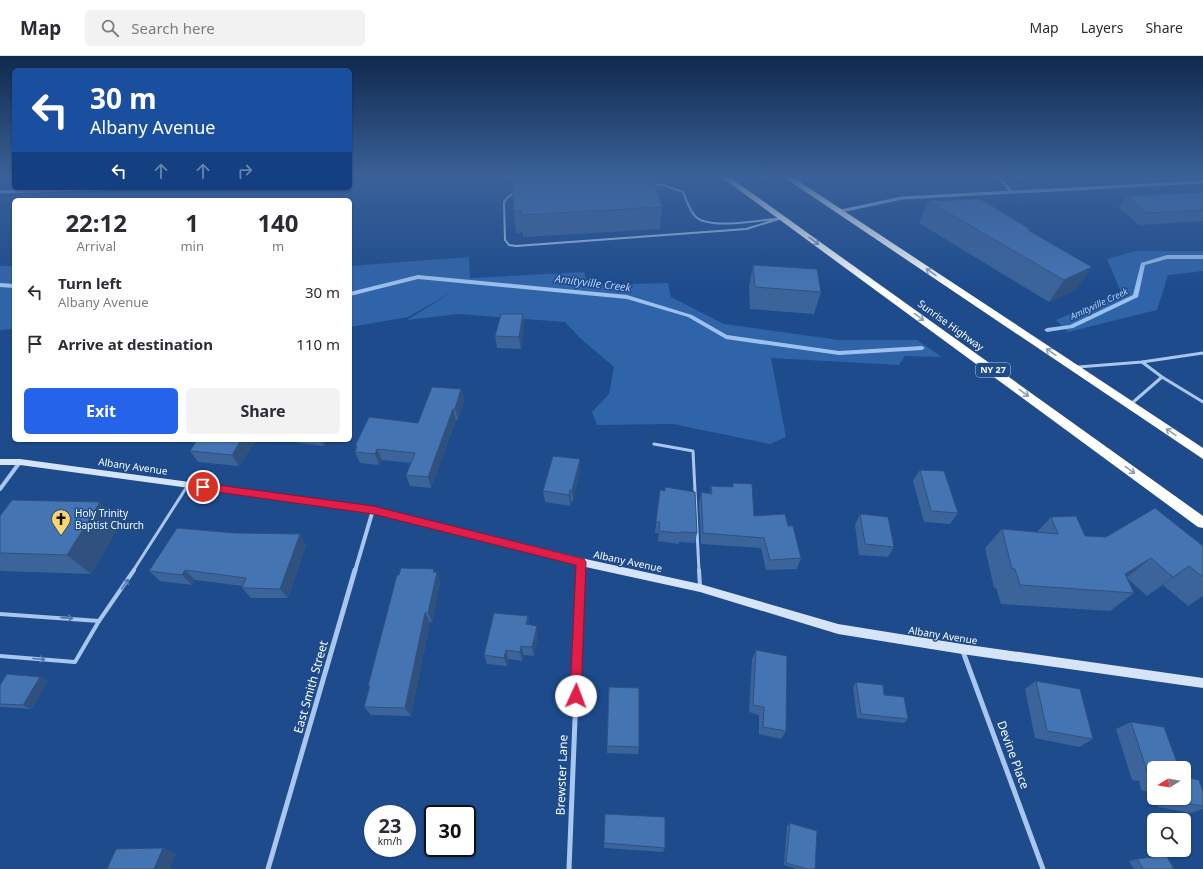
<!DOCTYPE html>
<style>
:root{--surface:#fff;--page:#f2f2f3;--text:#2b2b33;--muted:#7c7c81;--line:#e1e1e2;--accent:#2563eb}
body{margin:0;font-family:"Noto Sans",sans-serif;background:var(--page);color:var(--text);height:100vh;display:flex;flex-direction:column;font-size:15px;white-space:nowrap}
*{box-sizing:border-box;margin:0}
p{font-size:13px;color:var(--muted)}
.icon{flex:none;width:22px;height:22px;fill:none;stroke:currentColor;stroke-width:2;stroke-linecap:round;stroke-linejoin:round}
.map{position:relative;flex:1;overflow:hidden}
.side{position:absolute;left:12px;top:142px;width:340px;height:244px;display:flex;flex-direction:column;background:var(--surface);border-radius:6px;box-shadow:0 1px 3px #0004}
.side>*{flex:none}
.guide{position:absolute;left:12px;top:12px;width:340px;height:122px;border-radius:6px;box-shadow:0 1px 3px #0004;background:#1a4fa0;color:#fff;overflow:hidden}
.needle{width:26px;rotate:259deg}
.fabs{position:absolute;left:1147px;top:705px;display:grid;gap:8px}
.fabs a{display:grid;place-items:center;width:44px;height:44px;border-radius:6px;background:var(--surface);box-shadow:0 1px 3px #0004;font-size:20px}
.speed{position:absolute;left:364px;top:749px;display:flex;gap:8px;font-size:20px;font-weight:700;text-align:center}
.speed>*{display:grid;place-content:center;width:52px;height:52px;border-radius:50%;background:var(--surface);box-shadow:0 1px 3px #0004;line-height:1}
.speed small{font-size:10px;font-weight:400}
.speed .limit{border:2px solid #111;border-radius:6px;background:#fff;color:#111}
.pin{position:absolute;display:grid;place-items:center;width:34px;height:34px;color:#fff;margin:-17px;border:2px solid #fff;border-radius:50%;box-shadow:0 1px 4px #0007}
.me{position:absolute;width:44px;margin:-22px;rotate:2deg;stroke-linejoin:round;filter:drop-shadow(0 0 3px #0008)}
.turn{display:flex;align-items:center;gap:14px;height:84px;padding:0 12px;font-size:18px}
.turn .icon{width:52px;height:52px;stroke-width:2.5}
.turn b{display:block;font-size:28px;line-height:34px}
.lanes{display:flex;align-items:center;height:38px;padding:0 12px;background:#0003;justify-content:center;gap:20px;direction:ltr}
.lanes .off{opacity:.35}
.eta{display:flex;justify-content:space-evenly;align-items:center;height:68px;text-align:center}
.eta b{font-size:24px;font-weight:700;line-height:28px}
.button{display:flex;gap:8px;margin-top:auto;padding:8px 12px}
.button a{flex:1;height:46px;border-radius:6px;background:var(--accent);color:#fff;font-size:16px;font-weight:700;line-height:46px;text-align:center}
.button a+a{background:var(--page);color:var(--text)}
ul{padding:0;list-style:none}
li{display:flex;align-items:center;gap:12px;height:52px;padding:0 12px}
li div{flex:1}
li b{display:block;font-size:15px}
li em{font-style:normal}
header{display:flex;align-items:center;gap:24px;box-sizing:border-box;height:56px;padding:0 20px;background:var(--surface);border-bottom:1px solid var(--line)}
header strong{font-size:19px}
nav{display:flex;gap:22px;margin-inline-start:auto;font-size:14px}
.search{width:280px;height:36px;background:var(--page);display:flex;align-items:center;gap:10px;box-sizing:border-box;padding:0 14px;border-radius:6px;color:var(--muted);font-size:15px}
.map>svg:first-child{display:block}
.green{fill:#3064a9}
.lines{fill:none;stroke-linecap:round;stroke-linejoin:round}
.stream{fill:#9dc1ee;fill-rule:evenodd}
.lane-far2{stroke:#a9c6ec;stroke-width:2}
.lane-far1{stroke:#a9c6ec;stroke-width:3}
.lane{stroke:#a9c6ec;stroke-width:4}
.street-far2{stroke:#a9c6ec;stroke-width:3}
.street-far1{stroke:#a9c6ec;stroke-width:4}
.street{stroke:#a9c6ec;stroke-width:5}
.secondary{fill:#d6e4f9;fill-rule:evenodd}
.highway{fill:#fff;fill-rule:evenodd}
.wall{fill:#3b649a}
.shaded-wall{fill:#30517d}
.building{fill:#4574b3;stroke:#30517d}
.oneway{stroke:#839cc0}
.oneway2{stroke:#4e76ae}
.route{fill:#e11d48;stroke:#92132f}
.labels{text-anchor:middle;stroke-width:3;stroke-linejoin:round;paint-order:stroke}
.far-water-label{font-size:9px;font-style:italic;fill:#b5d0f4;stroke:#1d4b8c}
.shield{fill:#1d4b8c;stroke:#bbc9dc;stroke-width:1}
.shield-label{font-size:9px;font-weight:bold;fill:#fff}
.street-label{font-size:10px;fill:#fff;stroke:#1d4b8c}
.poi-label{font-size:10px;fill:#fff;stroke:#1d4b8c;text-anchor:start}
.water-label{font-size:11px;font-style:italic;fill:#b5d0f4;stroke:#1d4b8c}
.near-street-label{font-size:12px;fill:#fff;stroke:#1d4b8c}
</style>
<header>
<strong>Map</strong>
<div class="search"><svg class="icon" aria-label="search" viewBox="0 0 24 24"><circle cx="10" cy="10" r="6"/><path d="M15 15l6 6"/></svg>Search here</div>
<nav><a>Map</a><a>Layers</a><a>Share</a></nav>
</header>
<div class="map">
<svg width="1203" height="813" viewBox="0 0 1203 813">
<rect width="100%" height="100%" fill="#1d4b8c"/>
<g class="green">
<path d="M1135 195H1203V215L1168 219 1157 254 1068 276 1056 264 1121 236 1107 203Z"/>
<path d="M469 201 470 222 584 216 588 229 668 227 671 241 724 268 839 284H917L942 301 905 300 899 309 771 302 786 381 770 388 673 368 597 369 592 356 609 338 614 311 580 282 565 266 458 258 407 264 454 235 408 261 350 271V210Z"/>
<path d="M0 210H14V273L0 274Z"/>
</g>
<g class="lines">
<g class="stream">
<path d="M1167 199H1203V203H1167L1145 209 1138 241 1073 272 1047 276 1044 274 1047 272 1070 269 1133 239 1141 207Z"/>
<path d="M418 219 627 239 692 259 727 279 839 295 922 290 925 292 922 294 839 299 726 283 688 261 627 243 418 223 350 240V236Z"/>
<path d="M0 227 14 228V232L0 231Z"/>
</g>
<path class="lane-far2" d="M639 128 663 129 683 136C687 144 689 155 696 161 710 174 763 164 782 162L746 173 516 190 509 189 505 184 504 146 509 140 521 135Z"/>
<g class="lane-far1">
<path d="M1142 306 1162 321"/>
<path d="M1078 311 1142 306 1203 297"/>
<path d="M1131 348 1162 321 1203 346"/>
<path d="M654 388 693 395 699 515"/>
<path d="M133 515 188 429"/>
</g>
<g class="lane">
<path d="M699 514 700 530"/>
<path d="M0 558 99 565"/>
<path d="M0 600 75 606 99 565 134 514"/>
</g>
<g class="street-far2">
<path d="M997 120 1011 135"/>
<path d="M0 136 128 132"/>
<path d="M841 155 902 142 1203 126"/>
</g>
<g class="street-far1">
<path d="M0 433 20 406"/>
<path d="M355 515 373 454"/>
<path d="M581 515V506"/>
</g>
<g class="street">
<path d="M962 593 1043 813"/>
<path d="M268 813 355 514"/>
<path d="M569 813 581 514"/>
</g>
<path class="secondary" d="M0 403H20L373 451 581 502 700 528 838 568 962 588 1203 622V632L962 598 838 578 700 536 581 510 373 457 20 409H0Z"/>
<g class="highway">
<path d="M720 120H728L1203 460V472L1198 471Z"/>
<path d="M782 120H791L1203 392V403Z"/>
</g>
</g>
<g class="wall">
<path d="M1203 136V165L1139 169 1119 151 1126 140Z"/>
<path d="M928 145 1029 175 1077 233 1049 246 919 167Z"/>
<path d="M662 151 660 173 523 181V176L516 177 514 155Z"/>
<path d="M753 209 821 236 814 258 750 253 749 231Z"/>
<path d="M523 258 524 270 521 293 497 292 495 280Z"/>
<path d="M461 333 464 344 458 364H456L431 432 410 430 406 419 411 407 382 404 379 409 360 407 355 396 356 392 355 390 418 367Z"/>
<path d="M256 384 239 410 198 406 190 395Z"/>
<path d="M297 384H330L329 385 326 384 324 390 299 387Z"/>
<path d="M580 403V415L573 445H571L570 450 545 446 543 435Z"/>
<path d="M920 414 958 457 950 468 924 466 913 425Z"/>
<path d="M733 427 754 460 788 470 801 502 797 513 766 514 761 492 701 488 699 447 701 436 710 438 711 430 732 431Z"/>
<path d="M660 434 697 477 695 487 679 486V488L658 485 659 477H655Z"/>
<path d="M860 458 894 491 888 501 859 499 855 469Z"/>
<path d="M0 460 121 467 91 518 1 515 0 514Z"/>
<path d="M1051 461 1085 480 1203 490V540L1188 550 1163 529 1147 540 1127 522 1134 537 1110 555 1001 548 996 532H994L985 492 1002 473 1037 476Z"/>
<path d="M234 477 306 489 288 542H251L242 532 243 530 195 524 192 529 160 525 149 515Z"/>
<path d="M434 513 435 516H437L440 526 432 566H430L411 660 371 659 364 651 369 632 368 630 399 519Z"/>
<path d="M528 560 529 569 538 579 534 600 524 599 522 605 508 603 507 610 487 608 484 599Z"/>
<path d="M756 594 786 675 781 683 759 678V659L749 656 752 603Z"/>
<path d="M40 621 48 625 31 653 0 651V629Z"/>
<path d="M1036 625 1093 683 1079 691 1035 682 1025 633Z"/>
<path d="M856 626 884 639 908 663 904 667 857 662 853 631Z"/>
<path d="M609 631 639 691 638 698 607 697Z"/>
<path d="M1131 666 1154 712V738V737L1141 734 1139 725 1132 724 1116 673Z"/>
<path d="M1203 736V753L1191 757 1158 751 1155 742H1184Z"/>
<path d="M605 758 665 792 663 796 604 792Z"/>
<path d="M790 767 815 813H798L784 809 787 770Z"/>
<path d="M1137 803 1174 813H1134L1129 805Z"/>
</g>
<g class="shaded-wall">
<path d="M1092 211 1077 233 1049 246 1064 224Z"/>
<path d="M523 258 524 270 521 293 519 281Z"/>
<path d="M461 333 464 344 458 364 455 353Z"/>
<path d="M453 353 456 364 431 432 428 421Z"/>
<path d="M241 384H256L239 410 232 399Z"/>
<path d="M321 384H326L324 390Z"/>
<path d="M377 393 382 404 379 409 375 398Z"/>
<path d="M580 403V415L573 445 572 434Z"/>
<path d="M570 434 571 445 570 450 569 439Z"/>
<path d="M100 446 121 467 91 518 67 499Z"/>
<path d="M300 478 306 489 288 542 280 533Z"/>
<path d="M1151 502 1126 522 1125 518Z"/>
<path d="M1189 510 1163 529 1147 540 1173 521Z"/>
<path d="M434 513 436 519 437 516 440 526 432 566 428 557Z"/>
<path d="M185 514 195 524 192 529 182 519Z"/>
<path d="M425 557 430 566 411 660 405 652Z"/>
<path d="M528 560 529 570 526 568Z"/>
<path d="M537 570 538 579 534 600 532 591Z"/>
<path d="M521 590 524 599 522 605 520 596Z"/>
<path d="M506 594 508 603 507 610 504 602Z"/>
<path d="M40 621 48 625 31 653 23 649Z"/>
<path d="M163 792 176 797 170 813H154Z"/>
</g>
<g class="building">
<path d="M556 120H653L662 151 521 159V154L514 155 512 122Z"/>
<path d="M1203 136V154L1147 157 1126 140Z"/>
<path d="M980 143 1030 173 1028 174 1092 211 1064 224 928 145Z"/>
<path d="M753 209 817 213 821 236 755 231Z"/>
<path d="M501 258H523L519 281 495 280Z"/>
<path d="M432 331 461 333 455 353H453L428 421 406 419 415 397 377 393 375 398 355 396 357 390H355L369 361 418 367Z"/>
<path d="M197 384H241L232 399 190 395Z"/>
<path d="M553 400 580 403 572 434H570L569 439 543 435Z"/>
<path d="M920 414 944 415 958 457 931 455Z"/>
<path d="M733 427 752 428 754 460 785 458 788 470H793L801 502 770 504 764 482 703 477 701 436 712 438 711 430 733 431Z"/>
<path d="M665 431 695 436 697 477 681 476V477L659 475 660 466H656L660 434 665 435Z"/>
<path d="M12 444 100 446 67 499 0 497V460Z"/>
<path d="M1155 452 1203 490V521L1189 510 1173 521 1151 502 1125 518 1134 537 1020 529 1015 513H1012L1002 473 1058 478 1051 461 1076 460 1085 480 1106 481Z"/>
<path d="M860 458 888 461 894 491 865 488Z"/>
<path d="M177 472 234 477 300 478 280 533 242 532 246 522 185 514 182 519 149 515Z"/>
<path d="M401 512 434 513 433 516H437L428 557H425L405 652 364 651 370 630H368L397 519H399Z"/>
<path d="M494 557 528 560 526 568 537 570 532 591 521 590 520 596 506 594 504 602 484 599Z"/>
<path d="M756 594 787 600 786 675 763 671 764 651 753 649Z"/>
<path d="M7 618 40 621 23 649 0 648V629Z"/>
<path d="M1036 625 1080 633 1093 683 1047 675Z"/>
<path d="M856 626 883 629 884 639 904 641 908 663 861 658Z"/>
<path d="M609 631 639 632V691L607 690Z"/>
<path d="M1131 666 1164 671 1179 712H1154V718H1148Z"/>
<path d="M1184 721 1199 724 1203 736V750L1174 745V742H1184Z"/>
<path d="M605 758 665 761V792L604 787Z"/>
<path d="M790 767 817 775 815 813H808L786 807Z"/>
<path d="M163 792 154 813H107L116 793Z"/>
<path d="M1166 799 1174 813H1143L1137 803Z"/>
</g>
<defs><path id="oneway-shaft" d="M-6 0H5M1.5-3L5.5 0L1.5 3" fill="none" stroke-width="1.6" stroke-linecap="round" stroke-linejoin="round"/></defs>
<g class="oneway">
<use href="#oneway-shaft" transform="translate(814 185) rotate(36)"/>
<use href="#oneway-shaft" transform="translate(931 216) rotate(-146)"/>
<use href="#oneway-shaft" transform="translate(919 261) rotate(36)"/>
<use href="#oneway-shaft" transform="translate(1051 296) rotate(-146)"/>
<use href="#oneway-shaft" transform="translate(1024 337) rotate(36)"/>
<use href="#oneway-shaft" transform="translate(1171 376) rotate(-146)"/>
<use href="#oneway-shaft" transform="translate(1130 414) rotate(36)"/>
</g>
<g class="oneway2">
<use href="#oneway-shaft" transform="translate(125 528) rotate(-55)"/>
<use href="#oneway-shaft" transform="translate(67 562) rotate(4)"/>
<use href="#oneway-shaft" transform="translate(39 603) rotate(5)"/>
</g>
<linearGradient id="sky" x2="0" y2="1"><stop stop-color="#10294d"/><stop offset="0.52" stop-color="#3a6199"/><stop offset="1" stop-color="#3a6199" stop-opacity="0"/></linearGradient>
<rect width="1203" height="233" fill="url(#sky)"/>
<path class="route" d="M203 427 373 450 584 503 586 506 581 640 580 644 576 646 571 644 570 640 576 509 373 458 203 434 198 431Z"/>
<defs>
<g id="church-pin" transform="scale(1)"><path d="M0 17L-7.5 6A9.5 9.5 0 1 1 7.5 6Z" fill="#fcd568" stroke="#1d4b8c"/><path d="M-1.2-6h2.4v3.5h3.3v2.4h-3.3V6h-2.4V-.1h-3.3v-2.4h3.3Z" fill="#111"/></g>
</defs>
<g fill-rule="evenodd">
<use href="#church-pin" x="61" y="463"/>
</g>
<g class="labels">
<g class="far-water-label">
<text transform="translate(1099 248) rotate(-25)" y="3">Amityville Creek</text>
</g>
<rect class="shield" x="976" y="307" width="34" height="14" rx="3"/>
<g class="shield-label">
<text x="993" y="317">NY 27</text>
</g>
<g class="street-label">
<text transform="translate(951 269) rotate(36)" y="4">Sunrise Highway</text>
<text transform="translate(133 410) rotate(8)" y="4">Albany Avenue</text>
<text transform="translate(628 505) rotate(12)" y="4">Albany Avenue</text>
<text transform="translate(943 579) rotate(9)" y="4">Albany Avenue</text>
</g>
<g class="poi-label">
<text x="75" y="461">Holy Trinity<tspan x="75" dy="12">Baptist Church</tspan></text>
</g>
<g class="water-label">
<text transform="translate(593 227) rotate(7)" y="4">Amityville Creek</text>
</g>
<g class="near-street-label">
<text transform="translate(311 631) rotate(-74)" y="4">East Smith Street</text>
<text transform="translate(1013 699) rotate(70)" y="4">Devine Place</text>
<text transform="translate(562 719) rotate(-88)" y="4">Brewster Lane</text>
</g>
</g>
</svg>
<div class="fabs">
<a><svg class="needle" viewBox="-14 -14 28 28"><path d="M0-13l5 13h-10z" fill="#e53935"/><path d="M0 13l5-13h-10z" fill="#7c7c81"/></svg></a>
<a><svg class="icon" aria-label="search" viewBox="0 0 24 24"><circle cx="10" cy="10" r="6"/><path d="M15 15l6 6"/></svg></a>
</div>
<div class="speed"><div>23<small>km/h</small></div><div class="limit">30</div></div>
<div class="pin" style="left:203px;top:431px;background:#d93025"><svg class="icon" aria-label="arrive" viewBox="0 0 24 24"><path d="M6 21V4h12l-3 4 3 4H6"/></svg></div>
<svg class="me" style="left:576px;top:640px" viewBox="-20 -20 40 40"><circle r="19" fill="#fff"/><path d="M0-13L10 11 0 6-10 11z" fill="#e11d48"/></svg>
<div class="guide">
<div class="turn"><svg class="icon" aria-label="left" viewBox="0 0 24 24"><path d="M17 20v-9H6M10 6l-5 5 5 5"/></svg><div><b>30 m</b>Albany Avenue</div></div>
<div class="lanes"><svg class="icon" aria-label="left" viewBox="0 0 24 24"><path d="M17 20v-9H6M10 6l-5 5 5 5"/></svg><svg class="icon off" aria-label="ahead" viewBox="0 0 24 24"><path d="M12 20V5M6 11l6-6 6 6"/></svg><svg class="icon off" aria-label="ahead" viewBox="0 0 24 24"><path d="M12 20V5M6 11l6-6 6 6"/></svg><svg class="icon off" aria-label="right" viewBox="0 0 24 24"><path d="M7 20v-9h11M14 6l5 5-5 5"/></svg></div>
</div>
<section class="side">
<div class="eta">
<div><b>22:12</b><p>Arrival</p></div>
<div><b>1</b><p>min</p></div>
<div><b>140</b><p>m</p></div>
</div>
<ul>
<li><svg class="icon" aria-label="left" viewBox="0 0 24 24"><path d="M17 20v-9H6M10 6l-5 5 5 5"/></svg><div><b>Turn left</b><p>Albany Avenue</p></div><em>30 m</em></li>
<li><svg class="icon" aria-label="arrive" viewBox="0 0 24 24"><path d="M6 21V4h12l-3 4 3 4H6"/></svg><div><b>Arrive at destination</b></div><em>110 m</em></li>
</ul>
<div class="button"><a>Exit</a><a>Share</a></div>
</section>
</div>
